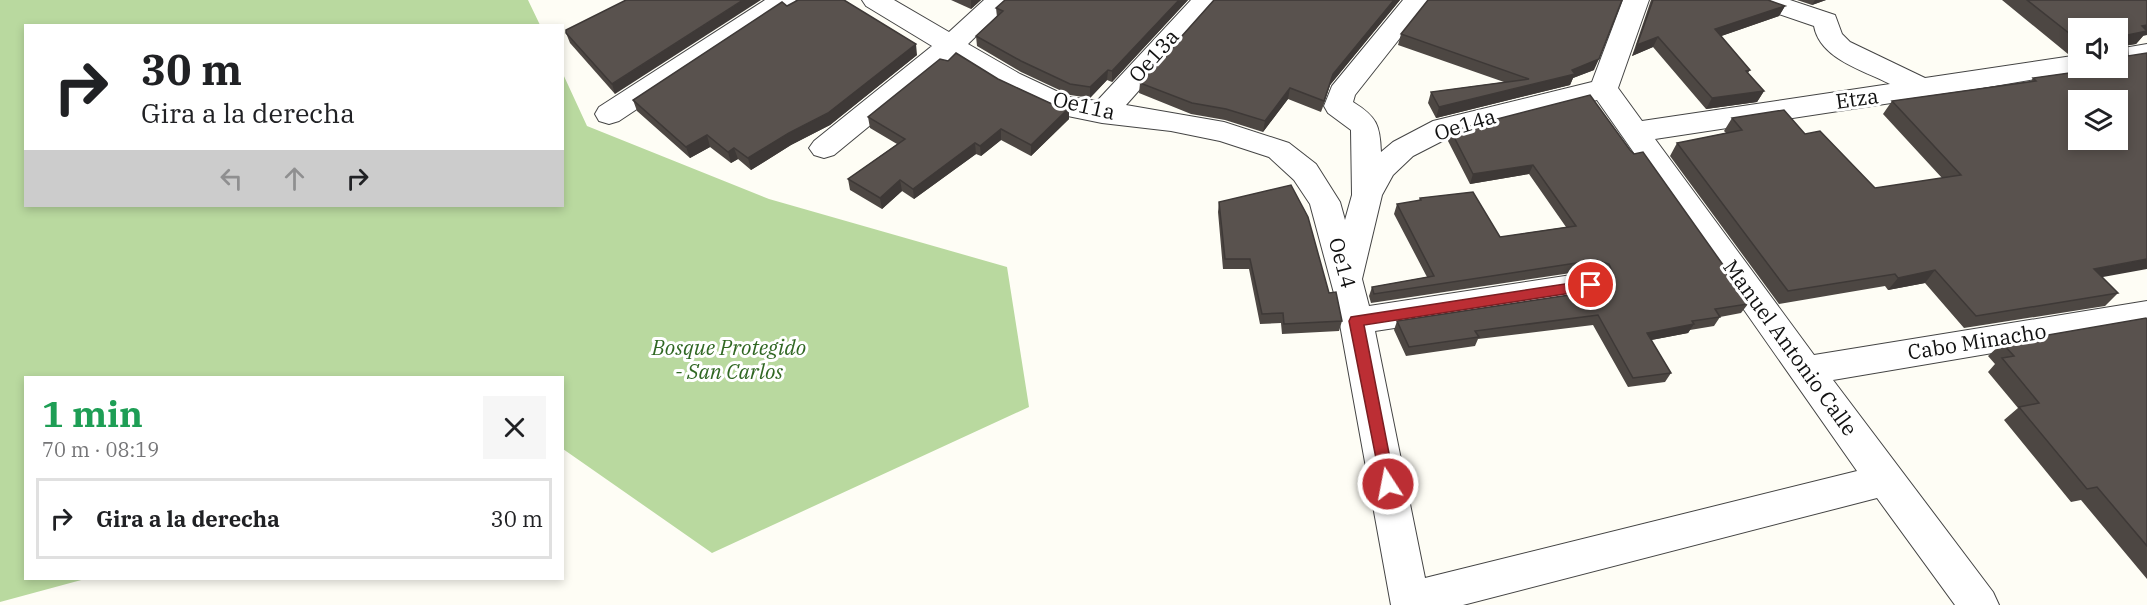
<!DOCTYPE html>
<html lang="es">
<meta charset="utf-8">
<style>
:root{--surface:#fff;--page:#f6f6f6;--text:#202124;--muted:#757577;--line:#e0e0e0}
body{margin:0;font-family:"IBM Plex Serif",serif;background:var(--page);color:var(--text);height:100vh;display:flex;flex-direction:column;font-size:22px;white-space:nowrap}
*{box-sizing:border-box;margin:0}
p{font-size:20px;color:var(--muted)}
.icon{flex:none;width:33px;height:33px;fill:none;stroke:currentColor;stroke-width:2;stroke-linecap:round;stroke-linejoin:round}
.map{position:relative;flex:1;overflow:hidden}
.drawer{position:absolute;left:24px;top:376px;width:540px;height:204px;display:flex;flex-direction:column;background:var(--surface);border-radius:0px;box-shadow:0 3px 9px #0003}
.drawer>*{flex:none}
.guide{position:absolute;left:24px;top:24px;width:540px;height:183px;border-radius:0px;box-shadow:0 3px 9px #0003;background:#fff;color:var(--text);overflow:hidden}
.tools{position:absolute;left:2068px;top:18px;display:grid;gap:12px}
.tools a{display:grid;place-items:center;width:60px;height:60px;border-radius:0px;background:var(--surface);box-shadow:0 3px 9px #0003;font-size:30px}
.pin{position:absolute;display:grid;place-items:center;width:51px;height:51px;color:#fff;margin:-26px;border:3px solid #fff;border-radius:50%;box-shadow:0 2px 6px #0007}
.me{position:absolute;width:66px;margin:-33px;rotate:349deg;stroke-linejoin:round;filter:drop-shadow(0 0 4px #0008)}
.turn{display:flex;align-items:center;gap:21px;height:126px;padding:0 18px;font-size:27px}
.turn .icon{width:78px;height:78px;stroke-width:2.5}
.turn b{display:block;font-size:42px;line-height:51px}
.lanes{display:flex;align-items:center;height:57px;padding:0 18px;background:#0003;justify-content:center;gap:30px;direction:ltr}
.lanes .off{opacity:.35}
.round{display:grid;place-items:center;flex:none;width:63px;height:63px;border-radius:0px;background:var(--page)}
.head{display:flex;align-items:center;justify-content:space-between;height:102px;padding:0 18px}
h1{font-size:36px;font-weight:700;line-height:45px;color:#1e9e55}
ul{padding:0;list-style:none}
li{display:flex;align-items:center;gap:18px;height:81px;margin:0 12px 9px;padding:0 6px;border:3px solid var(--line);border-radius:0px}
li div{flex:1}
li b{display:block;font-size:22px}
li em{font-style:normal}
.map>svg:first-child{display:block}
.forest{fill:#b9d99f}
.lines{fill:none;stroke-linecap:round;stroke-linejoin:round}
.minor-casing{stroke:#444;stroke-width:2}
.minor{fill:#fff;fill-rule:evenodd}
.wall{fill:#4d4743}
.shaded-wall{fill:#3e3937}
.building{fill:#59524e;stroke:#3e3937;stroke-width:1.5;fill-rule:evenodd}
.route{fill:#bc2e34;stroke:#7a1e22;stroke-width:1.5}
.labels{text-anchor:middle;stroke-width:6;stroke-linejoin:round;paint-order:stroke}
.street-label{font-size:21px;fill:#111;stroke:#fff}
.park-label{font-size:21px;font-style:italic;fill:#306723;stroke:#fff}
</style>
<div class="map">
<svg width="2147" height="605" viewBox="0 0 2147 605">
<rect width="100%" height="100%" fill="#fefdf5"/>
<path class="forest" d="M0 0H528L540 25 26 26V206H562L563 74 587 126 769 199 1007 267 1029 407 712 553 563 449 562 378H26V579H85L0 602Z"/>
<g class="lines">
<g class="minor-casing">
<g id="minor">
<path d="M765 0H796L792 6 619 121 609 124 599 121 595 114 599 107Z"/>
<path d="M862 0H894L949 32 984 0H1013L968 44 1020 74 1069 97 1097 101 1191 0H1219L1126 105 1224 122 1289 143 1316 164 1340 202 1345 220 1352 195 1351 130 1328 113 1324 106 1332 86 1403 0H1430L1355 95 1353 102C1377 117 1380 125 1381 152L1393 142 1433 121 1592 82 1623 0H1649L1618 88 1642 121 1890 84C1863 70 1820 59 1814 26L1755 6 1751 0H1790L1835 15 1842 34 1850 42 1925 78 2079 55V68H2091L2089 70 1924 98 1655 139 1814 355 2147 301V327L1833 380 1993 592 1999 605H1955L1877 498 1463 605H1391L1335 297 1310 204 1294 180 1269 157 1220 141 1171 131 1102 123 1053 113 1000 88 952 58 834 155 824 158 814 155 809 148 814 141 932 46 866 6ZM1597 100 1857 471 1425 578 1375 331 1591 298 1603 294 1607 285 1603 276 1591 272 1369 306 1362 279 1382 195 1393 175 1413 156 1452 136Z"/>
<path d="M2147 44V62L2118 67V49Z"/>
</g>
</g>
<use href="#minor" class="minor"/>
</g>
<g class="wall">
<path d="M626 0 615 94 570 43 566 33Z"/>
<path d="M951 0H981L971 9Z"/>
<path d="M1188 0 1112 82 1107 80 1090 98 1070 95 1021 72 977 46 976 36 997 17 996 8Z"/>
<path d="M1214 0H1400L1330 85 1321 112 1288 99 1263 132 1225 120 1191 114 1139 93 1140 83Z"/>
<path d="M1651 0H1768L1785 6 1779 16 1721 36 1750 70 1748 73 1764 91 1757 102 1706 109 1653 47 1632 56Z"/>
<path d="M1797 0H1826L1812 5Z"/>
<path d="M2002 0H2147L2143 36 2136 44 2128 45 2102 277 2118 293 2105 306 1964 328 1925 283 1888 290 1885 286 1779 304 1670 156 1677 143 1726 133 1724 131 1732 118 1805 134 1875 188 1942 178 1883 114 1892 101 2031 81 2033 78 2091 70 2092 68H2118L2079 28V53L2068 54Z"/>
<path d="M787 6 917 55 830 125 791 145 751 170 738 159 731 163 710 147 690 158 637 111 633 100Z"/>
<path d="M1401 34 1594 70 1573 78 1570 85 1436 118 1428 103 1431 92 1504 82 1398 45Z"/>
<path d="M948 61 998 79 1052 104 1069 108V119L1031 156 1001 140 981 156 976 154 914 199 902 191 882 209 850 190 848 179 897 144 870 128 868 117Z"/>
<path d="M1451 131 1630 150 1748 300 1747 302 1748 304 1741 313 1720 317 1714 326 1690 330 1688 333 1651 340 1671 373 1665 382 1628 387 1593 325 1478 339 1475 346 1406 356 1394 330 1397 321 1596 291 1609 286 1604 274 1591 270 1371 303 1369 296 1372 287 1427 277 1394 214 1397 204 1419 201 1420 198 1500 237 1566 227 1529 174 1470 184 1448 141Z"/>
<path d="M1219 202 1329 293 1342 321 1339 331 1282 334 1281 323 1260 324 1249 269H1223L1218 212Z"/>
<path d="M2147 320V579L2081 500 2071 502 2004 420 2018 408 1988 372 1995 364 1988 356 2002 343Z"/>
</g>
<g class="shaded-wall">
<path d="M743 0H761L615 94 612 84Z"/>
<path d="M971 0H981L971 9Z"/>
<path d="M1179 0H1188L1112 82V71Z"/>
<path d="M1394 0H1400L1330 85 1321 112 1324 101 1333 74Z"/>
<path d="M1815 0H1826L1812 5Z"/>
<path d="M1785 6 1779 16 1710 40 1715 29Z"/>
<path d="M2147 25V35L2143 36 2136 44 2118 47 2127 35 2142 26Z"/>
<path d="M1658 37 1653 47 1632 56 1637 45Z"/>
<path d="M916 44 917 55 830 125 791 145 751 170 748 158 789 133Z"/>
<path d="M1599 59 1594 70 1573 78 1570 85 1436 118 1439 107Z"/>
<path d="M1108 70 1107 80 1090 98V87Z"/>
<path d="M1290 88 1288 99 1263 132 1265 121Z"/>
<path d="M1764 91 1757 102 1706 109 1712 98Z"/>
<path d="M1069 108V119L1031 156V145Z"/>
<path d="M1001 129V140L981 156 980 146Z"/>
<path d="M707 135 710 147 690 158 686 147Z"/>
<path d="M975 143 976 154 914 199 913 189Z"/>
<path d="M734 148 738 159 731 163 728 152Z"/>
<path d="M1533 165 1529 174 1470 184 1473 174Z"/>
<path d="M900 180 902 191 882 209 880 198Z"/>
<path d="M2147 259V269L2081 281 2094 269Z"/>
<path d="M1935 270 1925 283 1888 290 1898 278Z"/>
<path d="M1694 324 1688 333 1641 342 1647 333Z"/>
</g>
<g class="building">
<path d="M626 0H743L612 84 566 33V30Z"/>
<path d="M798 0H844L916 44 828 113 789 133 748 158 734 148 728 152 707 135 686 147 633 100 782 2 787 6Z"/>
<path d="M1005 0H1179L1112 71 1108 70 1090 87 1070 84 1021 61 976 36 1003 11 996 8Z"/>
<path d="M1214 0H1394L1333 74 1324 101 1290 88 1265 121 1226 109 1192 103 1140 83Z"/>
<path d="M1428 0H1622L1599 59 1572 70 1575 74 1439 107 1431 92 1529 79 1401 34Z"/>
<path d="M1653 0H1768L1785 6 1715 29 1750 70 1746 71 1764 91 1712 98 1658 37 1637 45Z"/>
<path d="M2027 0H2147V25L2142 26 2147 31 2127 35 2128 56 2147 53V259L2094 269 2118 293 1976 316 1935 270 1898 278 1895 274 1788 291 1677 143 1742 130 1732 118 1784 110 1805 134 1820 131 1875 188 1961 175 1892 101 2036 81 2033 78 2105 68H2118V28H2079V41ZM2079 100H2118V140H2079Z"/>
<path d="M956 53 998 79 1052 104 1069 108 1031 145 1001 129 980 146 975 143 913 189 900 180 880 198 848 179 905 139 868 117 940 59 948 61Z"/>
<path d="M1590 95 1630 150 1634 154 1643 152 1748 300 1746 301 1748 304 1715 309 1720 317 1692 321 1694 324 1647 333 1671 373 1633 378 1598 315 1475 331 1479 337 1409 347 1397 321 1596 291 1609 287 1614 276 1609 264 1596 260 1374 294 1372 287 1434 276 1397 204 1421 200 1420 198 1473 192 1500 237 1576 226 1533 165 1473 174 1451 131Z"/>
<path d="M1291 185 1308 217 1329 293 1336 292 1342 321 1284 324 1283 313 1262 314 1250 259H1225L1219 202Z"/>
<path d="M2146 318 2147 320V546L2097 487 2087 489 2019 407 2039 403 2002 358 2014 356 2002 343Z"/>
</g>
<path class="route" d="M1591 280 1597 285 1591 290 1364 325 1395 484 1393 489 1388 491 1382 489 1349 321 1351 317Z"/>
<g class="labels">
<g class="street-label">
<text transform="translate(1154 56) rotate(-48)" y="7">Oe13a</text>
<text transform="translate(1857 99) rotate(-8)" y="7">Etza</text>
<text transform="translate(1084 106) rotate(13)" y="7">Oe11a</text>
<text transform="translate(1465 125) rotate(-17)" y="7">Oe14a</text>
<text transform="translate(1342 263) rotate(75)" y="7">Oe14</text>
<text transform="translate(1977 342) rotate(-9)" y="7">Cabo Minacho</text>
<text transform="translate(1790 348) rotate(54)" y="7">Manuel Antonio Calle</text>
</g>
<g class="park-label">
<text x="729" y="355">Bosque Protegido<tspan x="729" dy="24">- San Carlos</tspan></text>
</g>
</g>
</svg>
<div class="tools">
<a><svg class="icon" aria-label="sound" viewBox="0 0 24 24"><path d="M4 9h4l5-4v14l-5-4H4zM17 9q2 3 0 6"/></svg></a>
<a><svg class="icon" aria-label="layers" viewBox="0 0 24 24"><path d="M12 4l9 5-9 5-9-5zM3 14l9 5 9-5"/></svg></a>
</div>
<div class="pin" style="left:1591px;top:285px;background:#d93025"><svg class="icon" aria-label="arrive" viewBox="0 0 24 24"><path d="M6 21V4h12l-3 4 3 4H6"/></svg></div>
<svg class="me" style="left:1388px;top:484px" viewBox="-20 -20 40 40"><circle r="17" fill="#bc2e34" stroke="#fff" stroke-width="3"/><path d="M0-11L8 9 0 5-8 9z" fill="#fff"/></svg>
<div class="guide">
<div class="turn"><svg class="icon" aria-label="right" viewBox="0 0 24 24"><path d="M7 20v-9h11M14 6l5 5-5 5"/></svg><div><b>30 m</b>Gira a la derecha</div></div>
<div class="lanes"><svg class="icon off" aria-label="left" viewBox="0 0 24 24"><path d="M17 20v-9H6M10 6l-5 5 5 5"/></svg><svg class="icon off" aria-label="ahead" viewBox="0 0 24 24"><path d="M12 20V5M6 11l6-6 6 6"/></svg><svg class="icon" aria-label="right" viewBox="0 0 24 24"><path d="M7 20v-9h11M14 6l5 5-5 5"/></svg></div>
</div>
<section class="drawer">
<div class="head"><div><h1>1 min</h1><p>70 m · 08:19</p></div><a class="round"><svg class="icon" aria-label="close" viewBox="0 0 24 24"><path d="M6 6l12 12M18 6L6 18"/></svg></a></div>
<ul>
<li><svg class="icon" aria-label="right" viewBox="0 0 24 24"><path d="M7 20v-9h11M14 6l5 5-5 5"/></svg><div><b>Gira a la derecha</b></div><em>30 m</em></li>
</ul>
</section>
</div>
